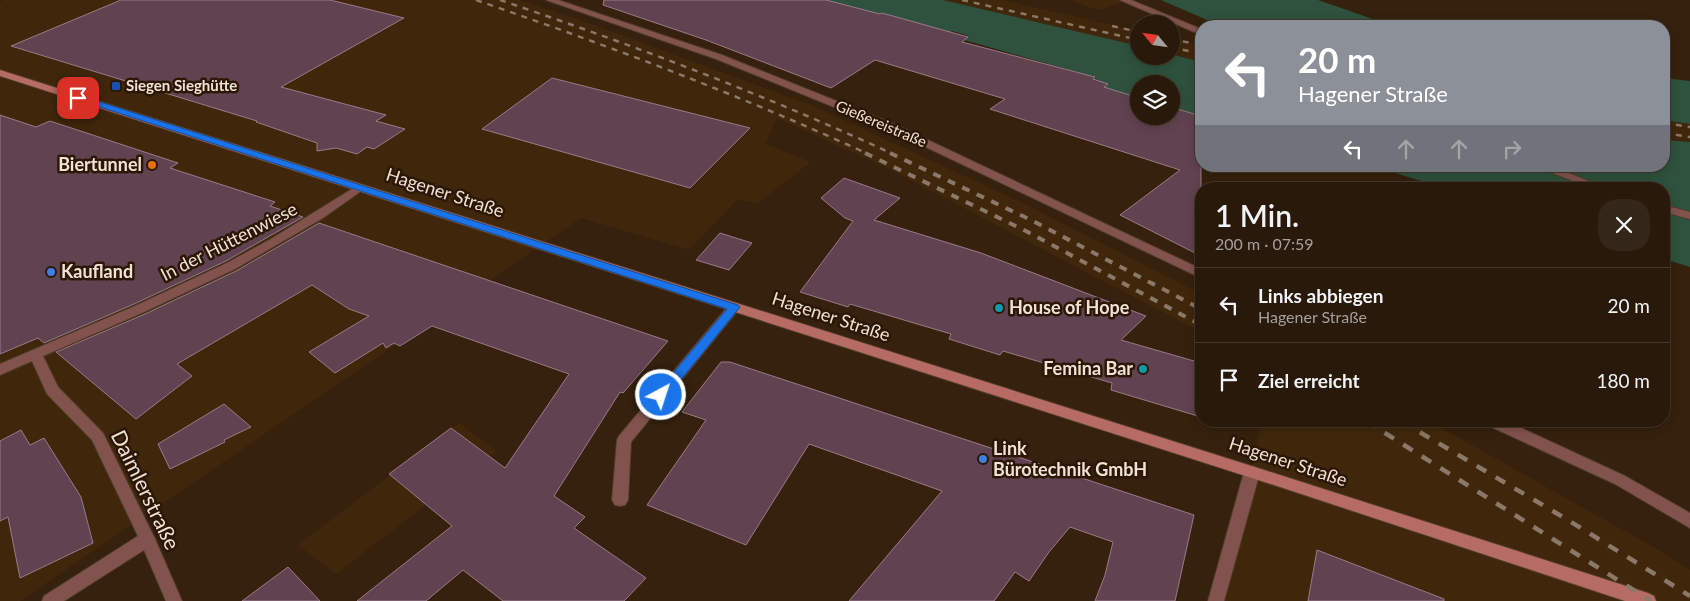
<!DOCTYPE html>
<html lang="de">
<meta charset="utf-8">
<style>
:root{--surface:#28190a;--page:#342618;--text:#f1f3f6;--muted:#a5a09c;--line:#44382b}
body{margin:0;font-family:Lato,sans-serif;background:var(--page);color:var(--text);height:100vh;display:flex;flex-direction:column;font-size:19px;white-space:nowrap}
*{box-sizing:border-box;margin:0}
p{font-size:16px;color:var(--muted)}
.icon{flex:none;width:28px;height:28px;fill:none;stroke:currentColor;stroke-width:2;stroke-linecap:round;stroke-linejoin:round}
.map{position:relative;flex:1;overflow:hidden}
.drawer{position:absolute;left:1195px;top:182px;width:475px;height:245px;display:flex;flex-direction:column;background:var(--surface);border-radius:20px;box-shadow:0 2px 12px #0003,0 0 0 1px var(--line)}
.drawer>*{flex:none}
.guide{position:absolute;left:1195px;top:20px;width:475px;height:152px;border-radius:20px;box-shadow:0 2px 12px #0003,0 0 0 1px var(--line);background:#8c9099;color:#fff;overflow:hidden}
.needle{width:32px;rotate:299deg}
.controls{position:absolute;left:1130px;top:15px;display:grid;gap:10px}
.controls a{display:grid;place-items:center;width:50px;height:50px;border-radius:50%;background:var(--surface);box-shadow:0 2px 12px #0003,0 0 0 1px var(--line);font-size:25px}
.pin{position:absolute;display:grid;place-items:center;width:42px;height:42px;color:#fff;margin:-21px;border-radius:10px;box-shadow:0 2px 8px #0006}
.me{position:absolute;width:55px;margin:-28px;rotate:40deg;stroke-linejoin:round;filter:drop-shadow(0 0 4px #0008)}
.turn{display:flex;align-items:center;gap:18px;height:105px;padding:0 20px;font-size:22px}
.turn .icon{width:65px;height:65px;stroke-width:2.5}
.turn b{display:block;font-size:35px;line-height:42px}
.lanes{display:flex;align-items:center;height:48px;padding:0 20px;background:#0003;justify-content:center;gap:25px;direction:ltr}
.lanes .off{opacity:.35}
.round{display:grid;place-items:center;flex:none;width:52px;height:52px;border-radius:20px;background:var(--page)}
.overview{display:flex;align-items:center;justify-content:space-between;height:85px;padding:0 20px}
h1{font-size:30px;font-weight:600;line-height:38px}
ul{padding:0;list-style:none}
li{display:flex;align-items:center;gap:15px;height:75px;padding:0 20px;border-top:1px solid var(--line)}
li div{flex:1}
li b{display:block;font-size:19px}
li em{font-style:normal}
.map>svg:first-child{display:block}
.built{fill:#40270c}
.green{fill:#2e523d}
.building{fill:#604350;stroke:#9b7a88}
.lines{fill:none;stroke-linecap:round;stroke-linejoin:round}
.minor-casing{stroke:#4f3c29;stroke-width:2}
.tertiary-casing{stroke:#4f3c29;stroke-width:2}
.secondary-casing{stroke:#4f3c29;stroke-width:2}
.minor{fill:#82534d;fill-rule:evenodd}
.tertiary{fill:#82534d;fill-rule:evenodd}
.secondary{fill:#b66b63;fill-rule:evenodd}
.rail-far2{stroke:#8a7868;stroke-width:2.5;stroke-dasharray:6 6;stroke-linecap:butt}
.rail-far1{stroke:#8a7868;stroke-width:4;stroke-dasharray:8 8;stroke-linecap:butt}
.rail{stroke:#8a7868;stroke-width:4.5;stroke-dasharray:11 11;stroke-linecap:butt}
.route{fill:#1a73e8;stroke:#114b97}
.transit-dot{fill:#1a4fb4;stroke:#2b1704;stroke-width:2}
.food-dot{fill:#e8710a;stroke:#2b1704;stroke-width:2}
.shop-dot{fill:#3f7fe0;stroke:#2b1704;stroke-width:2}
.culture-dot{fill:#0f9aa8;stroke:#2b1704;stroke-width:2}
.labels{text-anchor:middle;stroke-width:5;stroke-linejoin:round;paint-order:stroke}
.far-poi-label{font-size:15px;font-weight:bold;fill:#f0e2d6;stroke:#2b1704;text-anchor:start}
.far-street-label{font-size:15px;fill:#f0e2d6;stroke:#2b1704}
.poi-label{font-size:18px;font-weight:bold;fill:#f0e2d6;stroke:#2b1704;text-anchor:start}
.street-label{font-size:18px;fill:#f0e2d6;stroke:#2b1704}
.near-street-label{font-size:21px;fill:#f0e2d6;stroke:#2b1704}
</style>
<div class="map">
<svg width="1690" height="601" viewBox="0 0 1690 601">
<rect width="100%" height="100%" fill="#35210d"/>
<g class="built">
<path d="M1 0H519L586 22 811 105 1025 204 1201 294V332L887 168 777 118 765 144 811 162 757 204 738 199 689 250 581 218 20 601H0V2L3 1Z"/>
<path d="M943 0H1002L1139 31V46Z"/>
<path d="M1070 0H1129L1098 10Z"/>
<path d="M1171 38 1201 44V62L1171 54Z"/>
<path d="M1664 120 1690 124V142L1664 140Z"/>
<path d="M1261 421H1429L1655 548 1690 570V601H1216L1252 472Z"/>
<path d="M459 423 496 451 336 574 298 545Z"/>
</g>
<g class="green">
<path d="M826 0H943L1139 46V56H1171V54L1201 62V116L1171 107V84H1139V98L1104 88 1107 84 1081 73 964 40 969 36 952 31 947 36 882 13 877 16Z"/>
<path d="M1161 0H1318L1393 26H1221Z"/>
<path d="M1664 78 1690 81V124L1664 120Z"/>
<path d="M1664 140 1690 142V267L1664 259V189H1448L1372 166H1664Z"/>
</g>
<g class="building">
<path d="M121 0H330L404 18 281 87 386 115 376 121 405 129 374 149 367 147 357 154 336 148 317 151V143L256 122 257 121 11 46Z"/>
<path d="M604 0H826L880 14 882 13 968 37 962 42 1095 77 1093 79 1108 84 1104 87 1139 98V116H1171V107L1201 116V256L1120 215 1180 170 990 109 1005 99 875 60 831 88 706 40 603 5Z"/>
<path d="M552 78 750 128 690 188 482 129Z"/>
<path d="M0 115 36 127 50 121 178 163 170 168 275 202 270 206 303 217 226 261 134 304 44 343 38 338 0 354Z"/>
<path d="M844 178 900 198 874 220 981 253 1146 316 1121 340 1201 363V417L1111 390 1112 383 1003 351 1000 355 949 339 951 334 850 304 848 307 800 292 853 221 845 218 821 198Z"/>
<path d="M319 223 668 341 623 393 620 392 554 496 585 517 574 528 646 578 624 601H503L463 570 426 601H357L452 526 389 474 451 428 505 468 569 374 432 326 400 346 394 343 386 348 383 343 335 373 309 352 369 316 349 309 312 285 177 364 192 376 136 419 56 352 145 314 236 271Z"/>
<path d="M720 233 752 243 729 270 696 260Z"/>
<path d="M721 362H730L1194 515 1175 601H1095L1105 575 1113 542 1070 527 1049 552 1029 581 1015 572 994 601H849L942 491 809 444 746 545 647 505 706 420 682 412Z"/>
<path d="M224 404 251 427 224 440 225 442 170 469 158 444Z"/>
<path d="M21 430 30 445 44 438 81 497 93 543 20 578 8 517 0 521V441Z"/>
<path d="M1317 550 1444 599V601H1308Z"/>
<path d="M288 567 320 601H242Z"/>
</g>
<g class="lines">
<g class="minor-casing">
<g id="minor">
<path d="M546 0H558L722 55 896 125 1201 269V278L888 129 716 59Z"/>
<path d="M360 184 365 187 364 189 323 218 235 269 144 312 43 356 58 387 103 433 155 539 182 601H166L144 550 64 601H42L44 596 138 536 92 440 47 394 32 361 0 375V364L135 306 227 263 271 239Z"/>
<path d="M734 303 740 307 738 310 631 442 628 500 625 505 620 506 615 505 612 500 617 440 619 436 730 304Z"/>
<path d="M1485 421H1506L1625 476 1690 513V528L1615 484 1487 425Z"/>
<path d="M1252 466 1257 468 1260 472 1224 601H1208L1244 472 1247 468Z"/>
</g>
</g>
<g class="tertiary-casing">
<g id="tertiary">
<path d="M1120 0H1131L1201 29V35Z"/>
<path d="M1535 166H1551L1609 189H1593Z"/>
<path d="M1664 205 1690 212V219L1664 212Z"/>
</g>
</g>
<g class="secondary-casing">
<path id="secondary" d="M0 70 1277 474 1648 593 1654 596 1656 601H1625L1277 486 0 76Z"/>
</g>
<use href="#minor" class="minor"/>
<use href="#tertiary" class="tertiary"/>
<use href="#secondary" class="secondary"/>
<g class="rail-far2">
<path d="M476 0C609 46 740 95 868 154"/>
<path d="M500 0C633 45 765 95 893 154"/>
<path d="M962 0 1139 40"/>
<path d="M1112 26 1139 32"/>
<path d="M1171 39 1201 45"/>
<path d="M1171 47 1201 54"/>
<path d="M1664 123 1690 127"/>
<path d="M1664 133 1690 137"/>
</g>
<g class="rail-far1">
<path d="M865 153 1026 231 1201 325"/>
<path d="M890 153 1031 220 1201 309"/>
</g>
<g class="rail">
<path d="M1366 421 1651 601"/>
<path d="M1401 421 1568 520 1690 596"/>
</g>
</g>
<path class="route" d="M78 95 738 305 740 307 666 398H657L655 395 657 392 727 309 75 99V96Z"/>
<rect class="transit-dot" x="111" y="81" width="10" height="10" rx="2.5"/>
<circle class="food-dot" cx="152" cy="165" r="5"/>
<g class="shop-dot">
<circle cx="51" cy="272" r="5"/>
<circle cx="983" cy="459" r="5"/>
</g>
<g class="culture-dot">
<circle cx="999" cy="308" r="5"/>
<circle cx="1143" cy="369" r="5"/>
</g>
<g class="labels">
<g class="far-poi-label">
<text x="126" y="91">Siegen Sieghütte</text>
</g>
<g class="far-street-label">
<text transform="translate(881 124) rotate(23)" y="5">Gießereistraße</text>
</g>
<g class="poi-label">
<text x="142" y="171" text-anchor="end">Biertunnel</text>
<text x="61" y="278">Kaufland</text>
<text x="1009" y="314">House of Hope</text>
<text x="1133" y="375" text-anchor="end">Femina Bar</text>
<text x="993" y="455">Link<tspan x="993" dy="21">Bürotechnik GmbH</tspan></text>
</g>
<g class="street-label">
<text transform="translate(445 193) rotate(18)" y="6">Hagener Straße</text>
<text transform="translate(229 242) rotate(-27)" y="6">In der Hüttenwiese</text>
<text transform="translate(831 317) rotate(18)" y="6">Hagener Straße</text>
<text transform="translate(1288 462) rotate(18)" y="6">Hagener Straße</text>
</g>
<g class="near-street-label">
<text transform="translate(145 490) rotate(64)" y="7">Daimlerstraße</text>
</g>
</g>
</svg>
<div class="controls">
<a><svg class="needle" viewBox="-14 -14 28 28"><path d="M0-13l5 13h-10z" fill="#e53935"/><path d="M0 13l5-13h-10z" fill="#a5a09c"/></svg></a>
<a><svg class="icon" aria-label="layers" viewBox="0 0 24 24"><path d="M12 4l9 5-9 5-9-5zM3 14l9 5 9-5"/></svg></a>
</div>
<div class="pin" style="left:78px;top:98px;background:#d93025"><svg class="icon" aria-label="arrive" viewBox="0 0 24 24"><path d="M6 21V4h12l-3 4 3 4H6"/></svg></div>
<svg class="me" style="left:661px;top:395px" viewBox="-20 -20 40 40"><circle r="17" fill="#1a73e8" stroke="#fff" stroke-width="3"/><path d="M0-11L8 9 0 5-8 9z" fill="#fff"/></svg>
<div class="guide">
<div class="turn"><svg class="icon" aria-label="left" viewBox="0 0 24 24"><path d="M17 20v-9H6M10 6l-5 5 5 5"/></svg><div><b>20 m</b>Hagener Straße</div></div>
<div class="lanes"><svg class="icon" aria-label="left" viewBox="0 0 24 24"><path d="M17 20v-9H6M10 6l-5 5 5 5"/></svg><svg class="icon off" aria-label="ahead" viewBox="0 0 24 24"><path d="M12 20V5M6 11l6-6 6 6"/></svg><svg class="icon off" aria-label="ahead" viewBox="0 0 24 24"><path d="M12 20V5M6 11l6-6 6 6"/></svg><svg class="icon off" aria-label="right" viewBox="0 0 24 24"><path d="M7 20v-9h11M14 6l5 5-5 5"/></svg></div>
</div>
<section class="drawer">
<div class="overview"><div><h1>1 Min.</h1><p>200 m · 07:59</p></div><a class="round"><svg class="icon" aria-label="close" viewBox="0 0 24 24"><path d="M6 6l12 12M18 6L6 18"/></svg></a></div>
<ul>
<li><svg class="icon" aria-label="left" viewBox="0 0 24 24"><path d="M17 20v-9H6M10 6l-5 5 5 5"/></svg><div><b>Links abbiegen</b><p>Hagener Straße</p></div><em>20 m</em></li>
<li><svg class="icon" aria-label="arrive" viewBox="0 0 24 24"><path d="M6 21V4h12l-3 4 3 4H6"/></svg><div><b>Ziel erreicht</b></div><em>180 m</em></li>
</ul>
</section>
</div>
